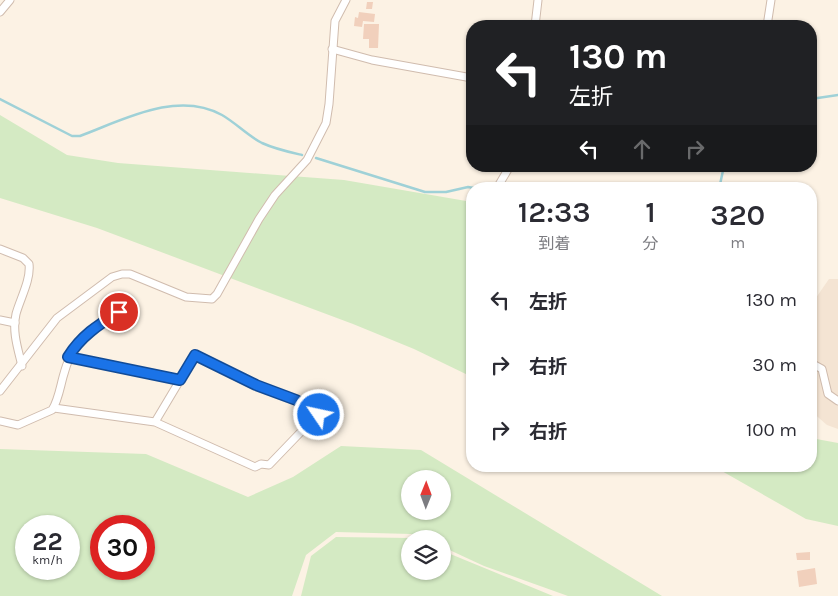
<!DOCTYPE html>
<html lang="ja">
<meta charset="utf-8">
<style>
:root{--surface:#fff;--page:#f7f7f7;--text:#2b2b33;--muted:#7c7c81}
body{margin:0;font-family:Karla,"Noto Sans JP",sans-serif;background:var(--page);color:var(--text);height:100vh;display:flex;flex-direction:column;font-size:19px;white-space:nowrap}
*{box-sizing:border-box;margin:0}
p{font-size:16px;color:var(--muted)}
.icon{flex:none;width:28px;height:28px;fill:none;stroke:currentColor;stroke-width:2;stroke-linecap:round;stroke-linejoin:round}
.map{position:relative;flex:1;overflow:hidden}
.details{position:absolute;left:466px;top:182px;width:351px;height:290px;display:flex;flex-direction:column;background:var(--surface);border-radius:20px;box-shadow:0 1px 4px #0004}
.details>*{flex:none}
.banner{position:absolute;left:466px;top:20px;width:351px;height:152px;border-radius:20px;box-shadow:0 1px 4px #0004;background:#202124;color:#fff;overflow:hidden}
.needle{width:32px;rotate:1deg}
.fabs{position:absolute;left:401px;top:470px;display:grid;gap:10px}
.fabs a{display:grid;place-items:center;width:50px;height:50px;border-radius:50%;background:var(--surface);box-shadow:0 1px 4px #0004;font-size:25px}
.speed{position:absolute;left:15px;top:515px;display:flex;gap:10px;font-size:25px;font-weight:700;text-align:center}
.speed>*{display:grid;place-content:center;width:65px;height:65px;border-radius:50%;background:var(--surface);box-shadow:0 1px 4px #0004;line-height:1}
.speed small{font-size:12px;font-weight:400}
.speed .limit{border:8px solid #d22;background:#fff;color:#111}
.pin{position:absolute;display:grid;place-items:center;width:42px;height:42px;color:#fff;margin:-21px;border:2px solid #fff;border-radius:50%;box-shadow:0 1px 5px #0007}
.me{position:absolute;width:55px;margin:-28px;rotate:304deg;stroke-linejoin:round;filter:drop-shadow(0 0 4px #0008)}
.turn{display:flex;align-items:center;gap:18px;height:105px;padding:0 20px;font-size:22px}
.turn .icon{width:65px;height:65px;stroke-width:2.5}
.turn b{display:block;font-size:35px;line-height:42px}
.lanes{display:flex;align-items:center;height:48px;padding:0 20px;background:#0003;justify-content:center;gap:25px;direction:ltr}
.lanes .off{opacity:.35}
.eta{display:flex;justify-content:space-evenly;align-items:center;height:85px;text-align:center}
.eta b{font-size:30px;font-weight:600;line-height:35px}
ul{padding:0;list-style:none}
li{display:flex;align-items:center;gap:15px;height:65px;padding:0 20px}
li div{flex:1}
li b{display:block;font-size:19px}
li em{font-style:normal}
.map>svg:first-child{display:block}
.residential{fill:#f4e4d3}
.green{fill:#d4eac3;fill-rule:evenodd}
.lines{fill:none;stroke-linecap:round;stroke-linejoin:round}
.stream{stroke:#9fd1d7;stroke-width:2.5}
.building{fill:#f1d0bc}
.minor-casing{stroke:#d0bcae;stroke-width:9}
.minor{stroke:#fff;stroke-width:7}
.route-casing{stroke:#114b97;stroke-width:12}
.route{stroke:#1a73e8;stroke-width:9}
</style>
<div class="map">
<svg width="838" height="596" viewBox="0 0 838 596">
<rect width="100%" height="100%" fill="#fcf2e4"/>
<path class="residential" d="M829 279H838V429L827 425 811 411V305Z"/>
<g class="green">
<path d="M0 115 67 155 118 163 344 180 472 202V377L414 349 353 324 97 228 0 198Z"/>
<path d="M811 438 838 443V526L806 519 713 466H811Z"/>
<path d="M341 446 421 450 662 596H568L484 566 443 547 442 539H423L411 534 336 532 306 555 292 596H0V449L146 454 248 497 293 477ZM410 479H442V511H410ZM26 526H69V569H26ZM101 526H144V569H101Z"/>
<path d="M336 537 411 538 413 539H410V571H442L443 551 553 596H301L311 556Z"/>
</g>
<g class="lines">
<g class="stream">
<path d="M0 99 72 136H80C123 120 177 90 222 115 236 123 248 136 262 143 275 149 289 152 302 155"/>
<path d="M811 99 838 95"/>
<path d="M316 158 425 192H446L468 187 480 189"/>
<path d="M719 189 724 166"/>
</g>
</g>
<g class="building">
<path d="M367 2H373L372 9H366Z"/>
<path d="M359 12 375 14 374 22 363 21 362 27 354 26 355 17 358 18Z"/>
<path d="M364 24H379L378 48H369V39H363Z"/>
<path d="M810 552V560H797L796 553Z"/>
<path d="M815 568 817 584 799 587 797 571Z"/>
</g>
<g class="lines">
<g class="minor-casing">
<g id="minor">
<path d="M0 12 10 0"/>
<path d="M535 26 538 0"/>
<path d="M767 26 771 0"/>
<path d="M332 49 372 60 472 78"/>
<path d="M497 188 510 166"/>
<path d="M0 249 23 258 29 264C31 280 20 299 16 314 12 332 18 349 22 366"/>
<path d="M0 320 15 323"/>
<path d="M68 357 180 380"/>
<path d="M811 363 822 369 828 394 838 401"/>
<path d="M0 391 57 318 112 277 122 274H130L186 297 212 299 217 294 259 219 275 195 307 160 326 123 329 104 335 21 346 0"/>
<path d="M54 408 155 422 255 467 261 464 269 465 320 412 296 400 256 385 195 355 155 422"/>
<path d="M0 421 18 425 52 410C58 401 60 388 63 377 73 339 86 332 119 312"/>
</g>
</g>
<use href="#minor" class="minor"/>
</g>
<g class="lines">
<g class="route-casing">
<path id="route" d="M119 312C98 325 81 336 68 357L180 380 195 355 256 385 296 400 318 411 319 415"/>
</g>
<use href="#route" class="route"/>
</g>
</svg>
<div class="fabs">
<a><svg class="needle" viewBox="-14 -14 28 28"><path d="M0-13l5 13h-10z" fill="#e53935"/><path d="M0 13l5-13h-10z" fill="#7c7c81"/></svg></a>
<a><svg class="icon" aria-label="layers" viewBox="0 0 24 24"><path d="M12 4l9 5-9 5-9-5zM3 14l9 5 9-5"/></svg></a>
</div>
<div class="speed"><div>22<small>km/h</small></div><div class="limit">30</div></div>
<div class="pin" style="left:119px;top:312px;background:#d93025"><svg class="icon" aria-label="arrive" viewBox="0 0 24 24"><path d="M6 21V4h12l-3 4 3 4H6"/></svg></div>
<svg class="me" style="left:319px;top:415px" viewBox="-20 -20 40 40"><circle r="17" fill="#1a73e8" stroke="#fff" stroke-width="3"/><path d="M0-11L8 9 0 5-8 9z" fill="#fff"/></svg>
<div class="banner">
<div class="turn"><svg class="icon" aria-label="left" viewBox="0 0 24 24"><path d="M17 20v-9H6M10 6l-5 5 5 5"/></svg><div><b>130 m</b>左折</div></div>
<div class="lanes"><svg class="icon" aria-label="left" viewBox="0 0 24 24"><path d="M17 20v-9H6M10 6l-5 5 5 5"/></svg><svg class="icon off" aria-label="ahead" viewBox="0 0 24 24"><path d="M12 20V5M6 11l6-6 6 6"/></svg><svg class="icon off" aria-label="right" viewBox="0 0 24 24"><path d="M7 20v-9h11M14 6l5 5-5 5"/></svg></div>
</div>
<section class="details">
<div class="eta">
<div><b>12:33</b><p>到着</p></div>
<div><b>1</b><p>分</p></div>
<div><b>320</b><p>m</p></div>
</div>
<ul>
<li><svg class="icon" aria-label="left" viewBox="0 0 24 24"><path d="M17 20v-9H6M10 6l-5 5 5 5"/></svg><div><b>左折</b></div><em>130 m</em></li>
<li><svg class="icon" aria-label="right" viewBox="0 0 24 24"><path d="M7 20v-9h11M14 6l5 5-5 5"/></svg><div><b>右折</b></div><em>30 m</em></li>
<li><svg class="icon" aria-label="right" viewBox="0 0 24 24"><path d="M7 20v-9h11M14 6l5 5-5 5"/></svg><div><b>右折</b></div><em>100 m</em></li>
</ul>
</section>
</div>
